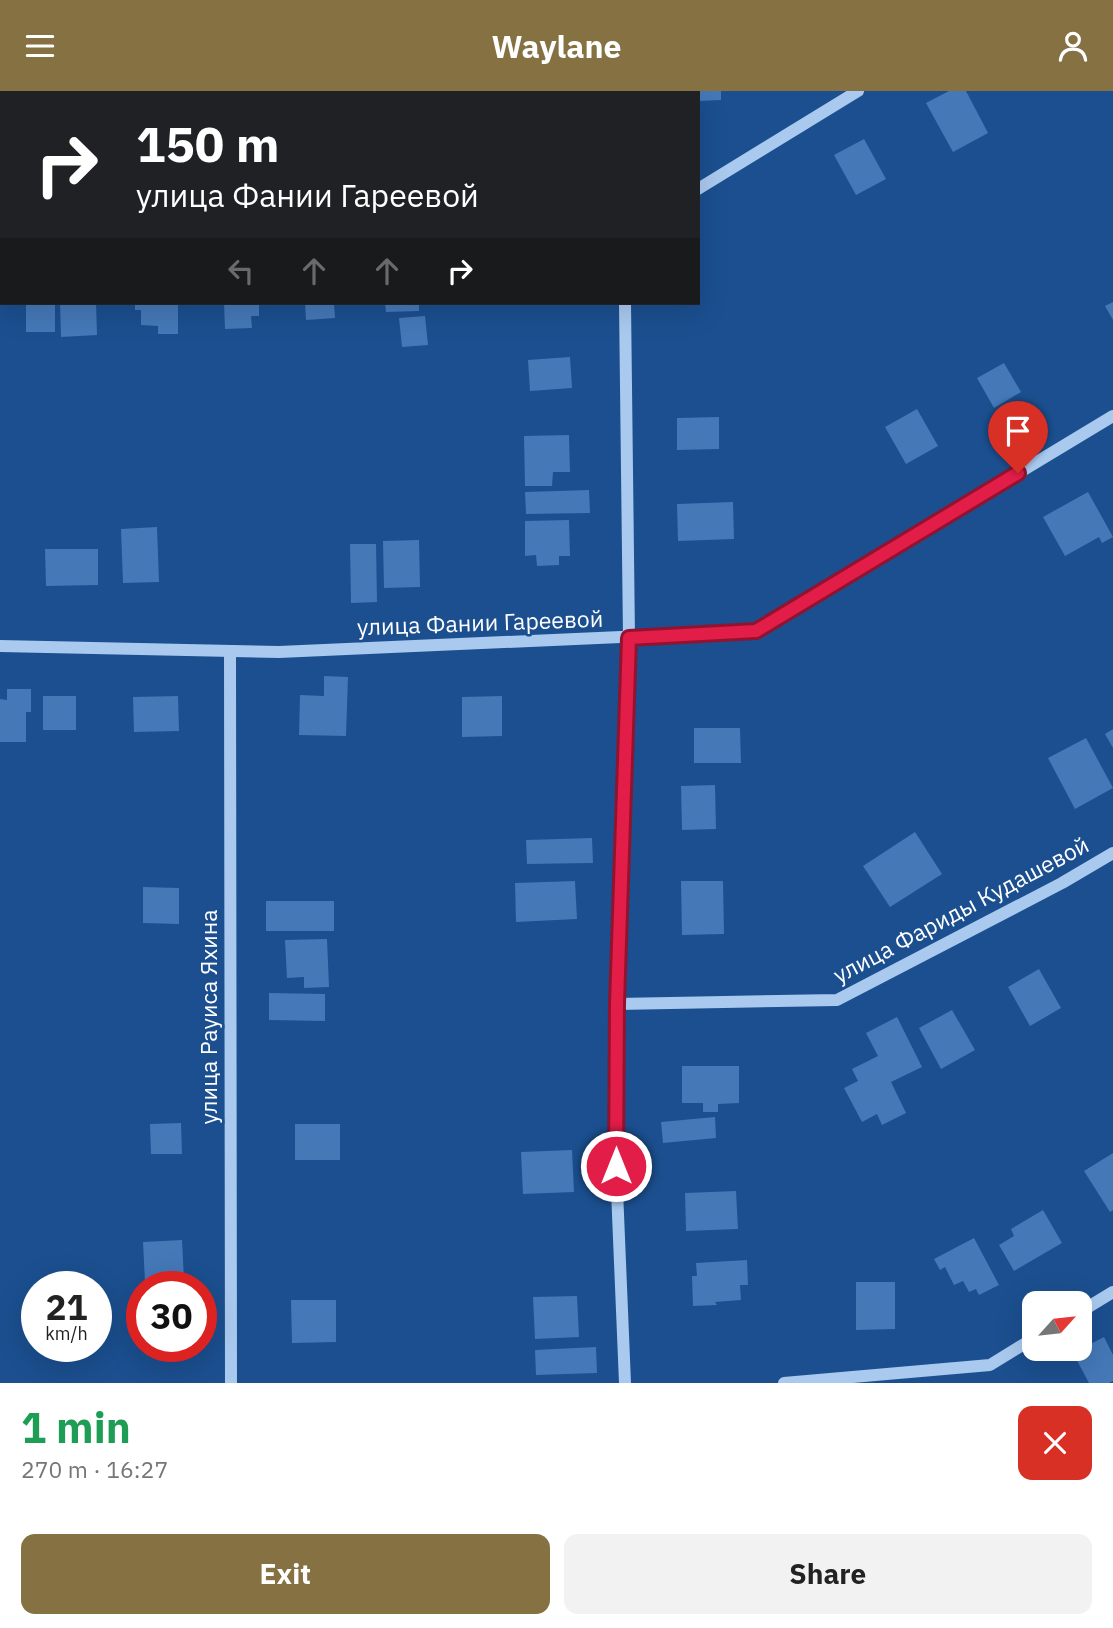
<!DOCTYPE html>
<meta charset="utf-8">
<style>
:root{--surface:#fff;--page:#f2f2f2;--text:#222;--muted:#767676;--accent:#857141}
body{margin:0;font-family:"IBM Plex Sans",sans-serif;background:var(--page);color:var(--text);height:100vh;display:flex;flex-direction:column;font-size:26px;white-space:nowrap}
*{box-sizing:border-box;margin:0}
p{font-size:23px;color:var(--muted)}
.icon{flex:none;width:38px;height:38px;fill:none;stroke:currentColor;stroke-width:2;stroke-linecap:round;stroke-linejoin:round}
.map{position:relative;height:1292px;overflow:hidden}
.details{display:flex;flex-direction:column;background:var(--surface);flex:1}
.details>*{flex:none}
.hud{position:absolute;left:0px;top:0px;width:700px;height:214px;box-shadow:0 7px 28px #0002;background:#202124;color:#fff;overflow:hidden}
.needle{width:46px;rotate:63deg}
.buttons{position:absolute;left:1022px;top:1200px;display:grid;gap:14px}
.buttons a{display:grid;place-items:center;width:70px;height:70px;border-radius:14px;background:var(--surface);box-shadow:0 7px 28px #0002;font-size:35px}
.speed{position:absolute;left:21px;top:1180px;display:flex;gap:14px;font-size:35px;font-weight:700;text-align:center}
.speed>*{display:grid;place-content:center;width:91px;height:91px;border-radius:50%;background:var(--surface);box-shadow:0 7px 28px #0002;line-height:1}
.speed small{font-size:18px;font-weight:400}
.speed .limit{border:10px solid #d22;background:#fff;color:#111}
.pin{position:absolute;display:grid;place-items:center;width:60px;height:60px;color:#fff;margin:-72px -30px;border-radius:50% 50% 50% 0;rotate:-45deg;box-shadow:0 0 7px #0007}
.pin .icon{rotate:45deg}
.me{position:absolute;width:77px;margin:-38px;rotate:0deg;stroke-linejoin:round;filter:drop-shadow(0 0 5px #0008)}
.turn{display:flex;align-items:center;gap:24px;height:147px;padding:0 21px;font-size:32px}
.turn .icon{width:91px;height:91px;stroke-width:2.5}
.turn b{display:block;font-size:49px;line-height:60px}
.lanes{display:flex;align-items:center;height:66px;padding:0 21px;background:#0003;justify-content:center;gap:35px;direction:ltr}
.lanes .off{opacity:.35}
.round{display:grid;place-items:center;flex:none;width:74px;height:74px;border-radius:14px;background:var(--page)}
.overview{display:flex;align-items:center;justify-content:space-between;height:119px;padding:0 21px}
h1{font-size:42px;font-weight:800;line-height:52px;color:#1e9e55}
.action{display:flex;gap:14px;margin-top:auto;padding:14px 21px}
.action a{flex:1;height:80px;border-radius:14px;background:var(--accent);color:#fff;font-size:28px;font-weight:800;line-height:80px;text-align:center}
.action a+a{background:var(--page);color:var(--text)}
header{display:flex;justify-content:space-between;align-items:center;height:91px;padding:0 21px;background:var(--accent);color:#fff;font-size:32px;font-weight:800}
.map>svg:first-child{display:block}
.building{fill:#4478b7}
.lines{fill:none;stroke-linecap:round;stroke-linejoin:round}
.minor{stroke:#a9c9ee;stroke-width:12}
.route-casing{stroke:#92132f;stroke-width:18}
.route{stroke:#e11d48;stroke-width:12}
.labels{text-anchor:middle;stroke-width:5;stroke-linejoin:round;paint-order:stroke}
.street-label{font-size:23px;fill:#fff;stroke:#1b4f8f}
</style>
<header><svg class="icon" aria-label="menu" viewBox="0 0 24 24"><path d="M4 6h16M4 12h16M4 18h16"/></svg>Waylane<svg class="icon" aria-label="person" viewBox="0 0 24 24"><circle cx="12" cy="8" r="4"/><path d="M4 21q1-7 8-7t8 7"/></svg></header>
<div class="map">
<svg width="1113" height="1292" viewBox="0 0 1113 1292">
<rect width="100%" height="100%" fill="#1b4f8f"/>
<g class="building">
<path d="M698 0H721V9L698 10Z"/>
<path d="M949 0H966L988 42 953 61 926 12Z"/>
<path d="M864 48 886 88 856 104 834 64Z"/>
<path d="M1113 211V229L1105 215Z"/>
<rect x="26" y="212" width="29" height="29"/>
<path d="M60 212H96L97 244 61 246Z"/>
<path d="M135 212H178V243H158V235L141 234V219H135Z"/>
<path d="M224 212H259V225H251L252 237 225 238Z"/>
<path d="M305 212H334L335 227 306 229Z"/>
<path d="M385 212H419V220L386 221Z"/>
<path d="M425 225 428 254 402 256 399 227Z"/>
<path d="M570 266 572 297 530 300 528 269Z"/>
<path d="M1004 272 1021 301 994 317 977 287Z"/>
<path d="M917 318 938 355 906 373 885 336Z"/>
<path d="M719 326V358L677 359V327Z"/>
<path d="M569 344 570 381H553L552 395H525L524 345Z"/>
<path d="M589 399 590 422 526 423 525 401Z"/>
<path d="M1088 401 1113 446 1102 452 1099 446 1065 465 1043 426Z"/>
<path d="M733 411 734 448 678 450 677 413Z"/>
<path d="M569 429 570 465H559V474L537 475 536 464 525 465V430Z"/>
<path d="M157 436 159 491 123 492 121 438Z"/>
<path d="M419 449 420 496 384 497 383 450Z"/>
<path d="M350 453H376L377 511 351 512Z"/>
<path d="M45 458H98V494L46 495Z"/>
<path d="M324 585 348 586 346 645 299 644 300 604 324 605Z"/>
<path d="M7 598H31V621H26V651H0V608L7 609Z"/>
<rect x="43" y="605" width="33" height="34"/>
<path d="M178 605 179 640 134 641 133 606Z"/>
<path d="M502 605V645L462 646V606Z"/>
<path d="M694 637H740L741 672H694Z"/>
<path d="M1113 638V657L1105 643Z"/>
<path d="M1086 647 1113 697 1075 718 1048 667Z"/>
<path d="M715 694 716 738 682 739 681 695Z"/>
<path d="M915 741 942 783 890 816 863 775Z"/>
<path d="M592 747 593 772 527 773 526 749Z"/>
<path d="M575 790 577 828 516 831 515 792Z"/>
<path d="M681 790H723L724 843 682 844Z"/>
<path d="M143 796 179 797V833L143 832Z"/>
<rect x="266" y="810" width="68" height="30"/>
<path d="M327 848 329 896 304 897V886L287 887 285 849Z"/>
<path d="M1039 878 1061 917 1030 935 1008 896Z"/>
<path d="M269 902 325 903V930L269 929Z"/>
<path d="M952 919 975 959 941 978 919 937Z"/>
<path d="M897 926 922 976 891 991 906 1022 882 1034 877 1023 862 1031 844 997 858 990 852 978 878 965 866 942Z"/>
<path d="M682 975H739V1012L718 1013V1021H703V1012H682Z"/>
<path d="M715 1026 716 1047 663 1052 661 1031Z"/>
<path d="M181 1032 182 1063H151L150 1033Z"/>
<rect x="295" y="1033" width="45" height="36"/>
<path d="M572 1059 574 1101 523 1103 521 1061Z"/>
<path d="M1113 1062V1119L1110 1121 1084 1080Z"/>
<path d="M736 1100 738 1138 686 1140 685 1102Z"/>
<path d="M1043 1119 1062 1152 1014 1180 999 1154 1014 1145 1011 1138Z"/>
<path d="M974 1147 999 1194 979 1204 976 1198 969 1201 963 1190 954 1194 945 1176 940 1179 934 1168Z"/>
<path d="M182 1149 184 1189 145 1191 143 1151Z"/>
<path d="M747 1169 748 1194H740L741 1209 715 1211 717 1214 693 1215 692 1185H697L696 1172Z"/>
<path d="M856 1191H895V1238L856 1239Z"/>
<path d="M577 1205 579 1246 535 1248 533 1206Z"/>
<path d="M291 1209H336V1251L292 1252Z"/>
<path d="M1104 1246 1113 1264V1290L1109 1292H1089L1073 1262Z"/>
<path d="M596 1256 597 1282 536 1284 535 1259Z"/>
</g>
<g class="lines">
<g class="minor">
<path d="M620 0V2"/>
<path d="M698 98 858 0"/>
<path d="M0 143H2"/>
<path d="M625 212 629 547 617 913 616 1075 625 1292"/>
<path d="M0 555 279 561 756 540 1113 325"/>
<path d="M230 560 231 1292"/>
<path d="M617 913 837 909 1062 792 1113 762"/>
<path d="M1080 1221 1113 1201"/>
<path d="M784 1292 990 1274 1034 1247"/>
</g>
</g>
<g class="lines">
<g class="route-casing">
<path id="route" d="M616 1075 617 913 629 547 756 540 1018 382"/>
</g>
<use href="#route" class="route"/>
</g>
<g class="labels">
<g class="street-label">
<text transform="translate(480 532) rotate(-2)" y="8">улица Фании Гареевой</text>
<text transform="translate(961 819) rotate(-28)" y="8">улица Фариды Кудашевой</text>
<text transform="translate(209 926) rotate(-90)" y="8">улица Рауиса Яхина</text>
</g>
</g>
</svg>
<div class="buttons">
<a><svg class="needle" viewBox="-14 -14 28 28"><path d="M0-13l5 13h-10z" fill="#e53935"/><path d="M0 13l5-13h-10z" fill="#767676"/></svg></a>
</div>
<div class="speed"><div>21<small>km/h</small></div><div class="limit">30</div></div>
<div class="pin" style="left:1018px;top:382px;background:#d93025"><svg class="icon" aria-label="arrive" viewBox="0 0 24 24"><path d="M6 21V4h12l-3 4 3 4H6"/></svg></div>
<svg class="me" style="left:616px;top:1075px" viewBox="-20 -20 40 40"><circle r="17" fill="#e11d48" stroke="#fff" stroke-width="3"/><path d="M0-11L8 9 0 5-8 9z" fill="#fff"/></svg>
<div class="hud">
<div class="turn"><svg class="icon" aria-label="right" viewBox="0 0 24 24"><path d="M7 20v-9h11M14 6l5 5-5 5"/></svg><div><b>150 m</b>улица Фании Гареевой</div></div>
<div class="lanes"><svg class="icon off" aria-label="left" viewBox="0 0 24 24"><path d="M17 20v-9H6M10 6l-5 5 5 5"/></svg><svg class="icon off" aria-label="ahead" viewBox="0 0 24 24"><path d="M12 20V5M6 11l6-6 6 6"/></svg><svg class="icon off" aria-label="ahead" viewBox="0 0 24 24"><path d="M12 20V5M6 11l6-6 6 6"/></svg><svg class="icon" aria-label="right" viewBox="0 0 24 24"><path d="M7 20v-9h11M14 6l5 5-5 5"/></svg></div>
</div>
</div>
<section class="details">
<div class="overview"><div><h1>1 min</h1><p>270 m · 16:27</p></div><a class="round" style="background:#d93025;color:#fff"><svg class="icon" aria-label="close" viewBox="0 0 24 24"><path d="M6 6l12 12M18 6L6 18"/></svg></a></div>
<div class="action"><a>Exit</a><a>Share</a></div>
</section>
